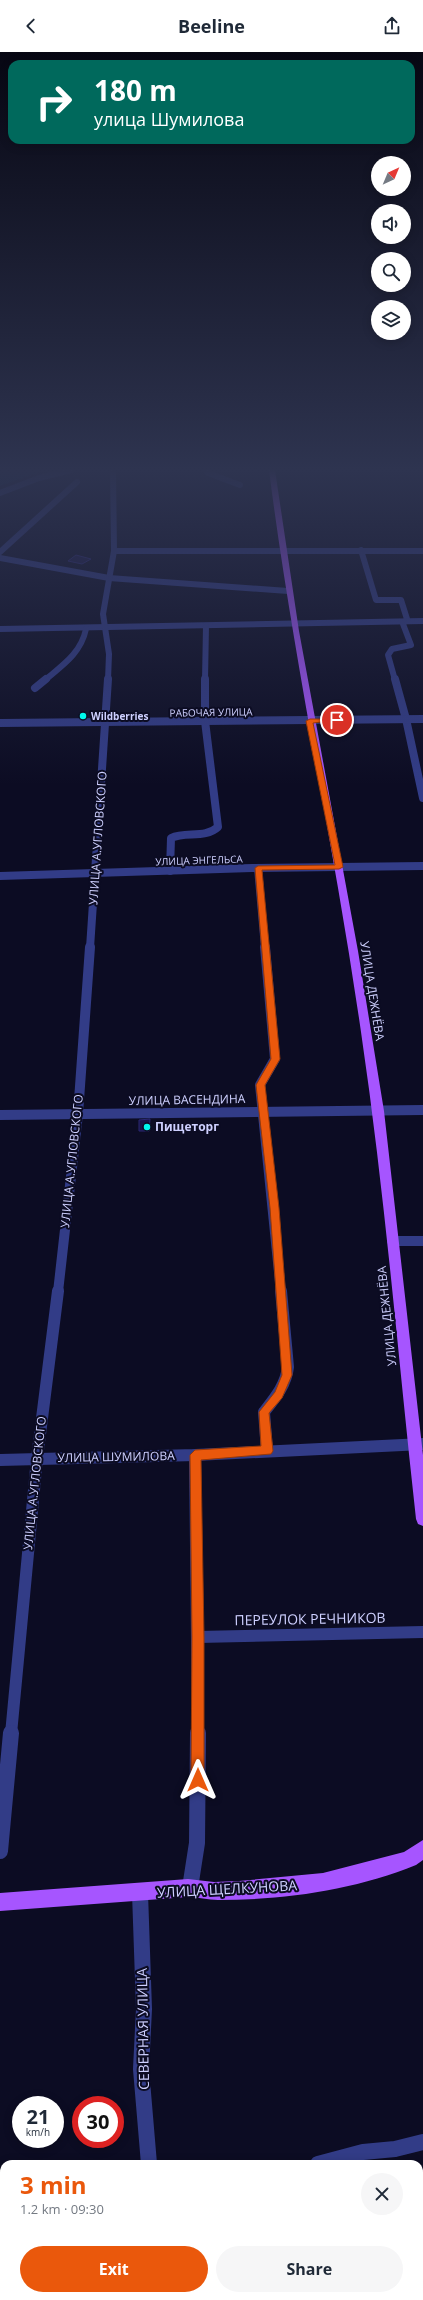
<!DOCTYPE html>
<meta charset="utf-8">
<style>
:root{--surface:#fff;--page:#f6f6f7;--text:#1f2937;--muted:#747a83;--accent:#ea580c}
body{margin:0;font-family:"Open Sans",sans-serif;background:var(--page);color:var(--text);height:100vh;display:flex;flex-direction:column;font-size:15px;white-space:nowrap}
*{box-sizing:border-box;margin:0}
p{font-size:13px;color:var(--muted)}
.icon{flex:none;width:22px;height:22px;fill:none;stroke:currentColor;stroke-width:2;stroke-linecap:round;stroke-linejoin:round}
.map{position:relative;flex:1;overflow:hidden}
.drawer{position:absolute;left:0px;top:2108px;width:423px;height:140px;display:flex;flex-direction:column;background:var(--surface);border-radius:12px 12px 0 0;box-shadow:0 2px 10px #0003}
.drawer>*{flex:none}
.top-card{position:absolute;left:8px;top:8px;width:407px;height:84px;border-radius:12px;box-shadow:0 2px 10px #0003;background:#00695c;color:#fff;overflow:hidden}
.needle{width:26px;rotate:44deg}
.tools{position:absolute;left:371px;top:104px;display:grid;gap:8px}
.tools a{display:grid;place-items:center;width:40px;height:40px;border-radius:50%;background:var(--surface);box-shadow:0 2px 10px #0003;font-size:20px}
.speed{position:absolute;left:12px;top:2044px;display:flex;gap:8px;font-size:20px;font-weight:700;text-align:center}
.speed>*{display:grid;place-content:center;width:52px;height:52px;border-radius:50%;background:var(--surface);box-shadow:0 2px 10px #0003;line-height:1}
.speed small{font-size:10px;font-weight:400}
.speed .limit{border:6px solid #d22;background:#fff;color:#111}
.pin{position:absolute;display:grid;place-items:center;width:34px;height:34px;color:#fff;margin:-17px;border:2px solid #fff;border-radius:50%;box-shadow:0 1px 4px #0007}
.me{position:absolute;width:44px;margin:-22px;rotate:0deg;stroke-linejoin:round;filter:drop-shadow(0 0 3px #0008)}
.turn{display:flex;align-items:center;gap:14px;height:84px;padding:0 20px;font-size:18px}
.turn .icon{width:52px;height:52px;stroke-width:2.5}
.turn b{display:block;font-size:28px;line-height:34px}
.round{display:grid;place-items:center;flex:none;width:42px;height:42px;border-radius:21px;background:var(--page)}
.summary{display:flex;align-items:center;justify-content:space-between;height:68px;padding:0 20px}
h1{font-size:24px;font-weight:700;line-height:30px;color:var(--accent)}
.button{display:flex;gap:8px;margin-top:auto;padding:8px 20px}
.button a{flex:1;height:46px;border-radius:24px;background:var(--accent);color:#fff;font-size:16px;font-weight:700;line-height:46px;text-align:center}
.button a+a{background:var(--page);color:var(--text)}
header{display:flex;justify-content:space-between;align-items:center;height:52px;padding:0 20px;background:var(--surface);font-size:18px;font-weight:700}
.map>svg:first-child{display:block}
.water{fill:#052543}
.building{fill:#191646;stroke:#2a2674}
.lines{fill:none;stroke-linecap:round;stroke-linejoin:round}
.minor-far4{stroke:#323c87;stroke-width:6}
.minor-far3{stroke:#323c87;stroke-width:8}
.minor-far2{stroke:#323c87;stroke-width:10}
.minor-far1{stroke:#323c87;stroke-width:12}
.minor{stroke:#323c87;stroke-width:16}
.major{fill:#a655ff;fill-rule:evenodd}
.route{fill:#ea580c;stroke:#983908}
.poi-dot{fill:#00f9ed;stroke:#0c0c23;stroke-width:1.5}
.labels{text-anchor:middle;stroke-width:4;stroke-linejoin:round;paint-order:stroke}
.far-street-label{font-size:10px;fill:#ced0ff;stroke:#0c0c23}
.far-poi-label{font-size:10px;font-weight:bold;fill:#ced0ff;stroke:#0c0c23;text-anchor:start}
.street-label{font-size:12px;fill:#ced0ff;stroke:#0c0c23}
.poi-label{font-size:12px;font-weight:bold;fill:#ced0ff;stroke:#0c0c23;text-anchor:start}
.near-street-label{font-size:14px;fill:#ced0ff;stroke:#0c0c23}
</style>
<header><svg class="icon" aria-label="back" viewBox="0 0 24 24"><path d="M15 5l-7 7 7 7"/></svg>Beeline<svg class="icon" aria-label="share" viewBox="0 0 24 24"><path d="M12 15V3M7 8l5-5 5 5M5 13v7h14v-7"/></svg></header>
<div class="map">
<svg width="423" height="2248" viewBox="0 0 423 2248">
<rect width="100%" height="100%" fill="#0c0c23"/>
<path class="water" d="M0 418H46L0 434Z"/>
<g class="building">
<path d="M76 503 91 507 82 512 68 509Z"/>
<path d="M150 1067 149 1079H139V1068Z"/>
</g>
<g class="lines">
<g class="minor-far4">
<path d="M206 418 208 421 240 433"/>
<path d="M0 441 39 426 71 418"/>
<path d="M361 498 376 548H401L407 567 403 572 411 593 392 597 388 603 395 628"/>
<path d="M114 499H423"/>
<path d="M0 500 77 430"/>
<path d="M0 506 109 526 288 539"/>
<path d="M0 577 423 569"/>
<path d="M45 628C63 613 81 601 86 577"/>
<path d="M108 628 109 602 103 562 114 499 113 418"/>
<path d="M205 628 206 574"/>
</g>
<g class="minor-far3">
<path d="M395 627 406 667 423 746"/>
<path d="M35 636 46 627"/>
<path d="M0 671 423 667"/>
<path d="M258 816 265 896"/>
<path d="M170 819 171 786C186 779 205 787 218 775L205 669V627"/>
<path d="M0 824 252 816 423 814"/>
<path d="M90 896 108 627"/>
</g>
<g class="minor-far2">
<path d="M265 895 275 1007 260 1033 281 1240"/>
<path d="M0 1063 423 1058"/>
<path d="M392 1189H423"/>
<path d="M58 1240 78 1062 90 895"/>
</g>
<g class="minor-far1">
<path d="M267 1399 264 1360C275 1346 286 1333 288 1315L281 1239"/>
<path d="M195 1403 198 1682"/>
<path d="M0 1408 195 1403 423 1392"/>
<path d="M198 1585 423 1580"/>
<path d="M11 1682 37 1406 58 1239"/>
</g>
<g class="minor">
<path d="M0 1799 11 1681"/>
<path d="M190 1836 197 1791 198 1681"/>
<path d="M140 1841 144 1957 141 2017 149 2112"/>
<path d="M318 2112 363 2100 395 2097 423 2090"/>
<path d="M0 2232 4 2230"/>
<path d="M169 2244 170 2248"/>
</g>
<g class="major">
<path d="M269 418H275L299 579 358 899 384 1059 423 1403V1474L418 1472 416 1467C398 1305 385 1142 361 980 334 792 293 607 269 418Z"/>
<path d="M423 1788V1808L416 1813C355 1838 284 1848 218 1848 208 1848 198 1845 188 1845L0 1859V1841L188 1827 214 1830 239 1829 323 1821 404 1800Z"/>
</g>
</g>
<linearGradient id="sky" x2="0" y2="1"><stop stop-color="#070713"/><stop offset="0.57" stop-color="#2e3450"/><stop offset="1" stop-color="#2e3450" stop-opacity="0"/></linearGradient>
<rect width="423" height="733" fill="url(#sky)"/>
<path class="route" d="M310 667H337L340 668 313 671 343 815 339 817 262 818 280 1007 265 1033 279 1156 292 1323 282 1346 269 1361 273 1399 271 1402 201 1408 204 1585V1728L202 1732 198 1734 193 1732 191 1728 192 1585 190 1403 195 1398 261 1394 259 1360 275 1340 282 1323 270 1156 256 1033 271 1007 255 816 258 814 335 813 306 669Z"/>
<g class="poi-dot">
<circle cx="83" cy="664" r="4"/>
<circle cx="147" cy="1075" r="4"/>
</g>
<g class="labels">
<g class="far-street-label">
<text transform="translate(211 660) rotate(-1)" y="4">РАБОЧАЯ УЛИЦА</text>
<text transform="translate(199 808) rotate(-2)" y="4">УЛИЦА ЭНГЕЛЬСА</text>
</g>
<g class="far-poi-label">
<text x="91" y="668">Wildberries</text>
</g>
<g class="street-label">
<text transform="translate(98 786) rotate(-86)" y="4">УЛИЦА А.УГЛОВСКОГО</text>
<text transform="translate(372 939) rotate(81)" y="4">УЛИЦА ДЕЖНЁВА</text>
<text transform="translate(187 1048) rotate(-1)" y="4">УЛИЦА ВАСЕНДИНА</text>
<text transform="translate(72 1109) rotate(-84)" y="4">УЛИЦА А.УГЛОВСКОГО</text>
<text transform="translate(387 1264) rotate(-96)" y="4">УЛИЦА ДЕЖНЁВА</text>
<text transform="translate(116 1405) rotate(-1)" y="4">УЛИЦА ШУМИЛОВА</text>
<text transform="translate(35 1431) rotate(-84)" y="4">УЛИЦА А.УГЛОВСКОГО</text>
</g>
<g class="poi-label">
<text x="155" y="1079">Пищеторг</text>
</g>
<g class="near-street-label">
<text transform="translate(310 1567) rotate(-1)" y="5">ПЕРЕУЛОК РЕЧНИКОВ</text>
<text transform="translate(227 1837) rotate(-3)" y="5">УЛИЦА ЩЕЛКУНОВА</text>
<text transform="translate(143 1977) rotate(-91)" y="5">СЕВЕРНАЯ УЛИЦА</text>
</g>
</g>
</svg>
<div class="tools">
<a><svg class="needle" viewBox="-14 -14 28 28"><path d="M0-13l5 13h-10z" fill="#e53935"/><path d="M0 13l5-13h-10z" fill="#747a83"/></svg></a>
<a><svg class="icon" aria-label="sound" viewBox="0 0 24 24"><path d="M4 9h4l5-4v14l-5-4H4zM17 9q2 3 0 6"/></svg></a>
<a><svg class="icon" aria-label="search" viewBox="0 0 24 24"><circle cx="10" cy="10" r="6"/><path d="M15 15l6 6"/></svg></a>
<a><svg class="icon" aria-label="layers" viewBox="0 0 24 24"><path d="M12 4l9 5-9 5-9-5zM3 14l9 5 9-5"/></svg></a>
</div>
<div class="speed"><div>21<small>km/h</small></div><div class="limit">30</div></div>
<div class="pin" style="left:337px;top:668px;background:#d93025"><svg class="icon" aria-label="arrive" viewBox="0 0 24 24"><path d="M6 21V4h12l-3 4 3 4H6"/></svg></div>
<svg class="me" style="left:198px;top:1728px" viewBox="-20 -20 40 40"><path d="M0-17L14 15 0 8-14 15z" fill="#ea580c" stroke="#fff" stroke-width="4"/></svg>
<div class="top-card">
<div class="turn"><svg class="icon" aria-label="right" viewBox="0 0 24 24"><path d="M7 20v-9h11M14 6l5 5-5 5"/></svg><div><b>180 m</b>улица Шумилова</div></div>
</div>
<section class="drawer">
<div class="summary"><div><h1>3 min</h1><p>1.2 km · 09:30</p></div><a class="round"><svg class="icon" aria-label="close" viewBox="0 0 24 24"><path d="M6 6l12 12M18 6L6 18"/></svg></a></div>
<div class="button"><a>Exit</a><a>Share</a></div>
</section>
</div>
